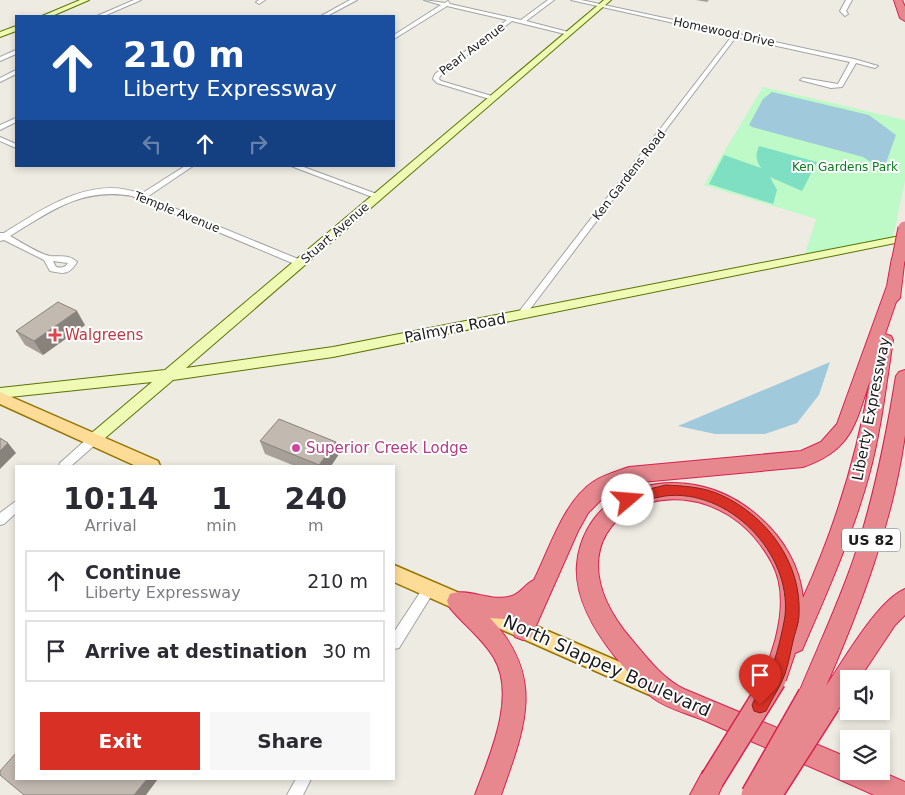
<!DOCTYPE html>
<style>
:root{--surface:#fff;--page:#f7f7f7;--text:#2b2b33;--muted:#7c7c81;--line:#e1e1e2;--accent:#d93025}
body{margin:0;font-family:"DejaVu Sans",sans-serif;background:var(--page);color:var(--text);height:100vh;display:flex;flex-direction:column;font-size:19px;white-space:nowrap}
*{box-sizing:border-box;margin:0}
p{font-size:16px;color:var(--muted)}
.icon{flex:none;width:28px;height:28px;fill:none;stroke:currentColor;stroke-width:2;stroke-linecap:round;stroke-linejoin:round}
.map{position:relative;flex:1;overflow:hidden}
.side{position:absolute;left:15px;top:465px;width:380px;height:315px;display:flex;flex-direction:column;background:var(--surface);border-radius:0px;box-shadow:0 2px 8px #0003}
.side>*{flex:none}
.guide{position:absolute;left:15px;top:15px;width:380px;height:152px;border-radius:0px;box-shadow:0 2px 8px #0003;background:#1a4fa0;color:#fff;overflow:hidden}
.buttons{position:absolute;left:840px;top:670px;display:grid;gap:10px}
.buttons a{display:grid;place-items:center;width:50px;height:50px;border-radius:0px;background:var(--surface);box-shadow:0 2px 8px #0003;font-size:25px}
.pin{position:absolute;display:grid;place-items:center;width:42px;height:42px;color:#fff;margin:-51px -21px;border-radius:50% 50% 50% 0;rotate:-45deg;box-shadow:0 0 5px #0007}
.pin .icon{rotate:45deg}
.me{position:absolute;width:55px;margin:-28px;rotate:72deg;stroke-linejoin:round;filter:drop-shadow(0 0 4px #0008)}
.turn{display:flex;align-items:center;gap:18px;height:105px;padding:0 25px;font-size:22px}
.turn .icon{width:65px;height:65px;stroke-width:2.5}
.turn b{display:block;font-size:35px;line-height:42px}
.lanes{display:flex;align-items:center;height:48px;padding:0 25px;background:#0003;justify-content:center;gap:25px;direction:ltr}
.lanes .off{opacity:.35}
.eta{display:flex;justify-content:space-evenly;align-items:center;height:85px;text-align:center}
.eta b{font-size:30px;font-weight:600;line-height:35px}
.primary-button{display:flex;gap:10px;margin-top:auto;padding:10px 25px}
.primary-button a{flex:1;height:58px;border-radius:0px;background:var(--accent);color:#fff;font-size:20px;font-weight:600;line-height:58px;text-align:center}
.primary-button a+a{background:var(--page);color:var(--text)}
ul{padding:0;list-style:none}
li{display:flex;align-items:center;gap:15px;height:62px;margin:0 10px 8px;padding:0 15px;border:2px solid var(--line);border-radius:0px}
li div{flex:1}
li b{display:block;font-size:19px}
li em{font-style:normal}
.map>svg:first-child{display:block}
.park{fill:#bdfac8}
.pitch{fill:#7edfc3}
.water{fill:#a1c9dc}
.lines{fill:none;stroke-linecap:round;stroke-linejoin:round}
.street-casing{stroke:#a3a3a3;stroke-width:2}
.secondary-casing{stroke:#5b7303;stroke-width:2}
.primary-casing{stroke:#957300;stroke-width:3}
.highway-casing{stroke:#d9214d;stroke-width:2}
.street{fill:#fff;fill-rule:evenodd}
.secondary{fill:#effab4;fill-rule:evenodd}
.primary{fill:#fddc98;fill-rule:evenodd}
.highway{fill:#e7888f;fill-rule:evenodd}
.highway-bridge-far1-casing{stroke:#d9214d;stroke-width:15;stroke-linecap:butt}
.highway-bridge-casing{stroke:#d9214d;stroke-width:26;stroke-linecap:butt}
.highway-bridge-far1{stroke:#e7888f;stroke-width:13}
.highway-bridge{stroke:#e7888f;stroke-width:23}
.wall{fill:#a7a098}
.shaded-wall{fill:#88827c}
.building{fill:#c2bab1;stroke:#88827c}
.route{fill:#d93025;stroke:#8d1f18}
.health-dot{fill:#e0444e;stroke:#fff;stroke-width:2}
.hotel-dot{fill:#d1479c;stroke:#fff;stroke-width:2}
.labels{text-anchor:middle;stroke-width:4;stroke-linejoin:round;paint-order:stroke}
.far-street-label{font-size:12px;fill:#1c1c1c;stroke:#fff}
.far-park-label{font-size:12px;fill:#0a7b1f;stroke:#fff}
.shield{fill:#fff;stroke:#606060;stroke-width:1}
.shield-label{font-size:14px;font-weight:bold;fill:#1c1c1c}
.street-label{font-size:15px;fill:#1c1c1c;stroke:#fff}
.health-label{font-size:15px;fill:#be3a42;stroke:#fff;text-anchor:start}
.hotel-label{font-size:15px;fill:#b23c85;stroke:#fff;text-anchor:start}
.near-street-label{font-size:18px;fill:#1c1c1c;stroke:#fff}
</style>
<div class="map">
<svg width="905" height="795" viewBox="0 0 905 795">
<rect width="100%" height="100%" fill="#eeebe2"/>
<path class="park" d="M763 87 905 120V181L893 237 805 254 816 219 704 185Z"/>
<path class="pitch" d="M759 146 817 162 802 191 770 177 777 190 773 204 709 184 724 155 761 168C756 160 755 155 759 146Z"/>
<g class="water">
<path d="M772 92 869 115 896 135 886 163 874 164 863 157 752 127 749 125 763 99Z"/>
<path d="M830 362 819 395 797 423 765 434H715L678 426Z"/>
</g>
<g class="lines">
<g class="street-casing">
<g id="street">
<path d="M134 0H141L104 16H97Z"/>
<path d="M259 0H265L259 4 256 2Z"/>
<path d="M350 0H357L327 16H321Z"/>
<path d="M424 0 445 3 448 1 450 4 521 20 548 0H554L526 21 572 33 569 35 512 21 440 76 439 79 441 81 495 97 496 98 493 100 437 83 433 79 435 74 507 20 447 6 394 39V35L441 5Z"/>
<path d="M571 0H581L734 33 736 32 738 34 854 59 878 66 875 68 856 63 842 87 831 88 800 80 803 78 838 84 850 62 736 37 524 317H518L517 315 518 313 732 36Z"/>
<path d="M846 0H852L846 11 848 14 845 16 840 11Z"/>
<path d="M16 50V54L0 61V57Z"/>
<path d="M16 70V74L0 82V78Z"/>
<path d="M16 118V122L0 130V125Z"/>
<path d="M0 137 16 144V148L0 141Z"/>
<path d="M185 166H193L147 197 303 261V265H297L132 196C82 187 51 211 10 236 21 242 39 254 50 256 61 257 69 254 77 262 69 275 64 274 50 271L44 260 4 240 0 241V233H4C43 209 92 174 141 194ZM53 261 68 263C65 268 62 268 56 267Z"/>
<path d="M291 166H301L382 196 381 198H375Z"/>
<path d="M93 436 97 437 98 440 97 443 71 466H59L60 463 89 437Z"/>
<path d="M16 501V513L4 524 0 525V513Z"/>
<path d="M429 583 433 585 435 589 433 593 399 648 394 649V632L425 585Z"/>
<path d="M296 779H311L303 795H287Z"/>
</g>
</g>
<g class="secondary-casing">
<g id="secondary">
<path d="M80 0H89L52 16H42Z"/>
<path d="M604 0H611L186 368 333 347 905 235V241L333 357 173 380 98 444 93 446 88 444 86 440 88 436 152 382 0 398V388L165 370Z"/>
<path d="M16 26V31L0 37V32Z"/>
</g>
</g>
<g class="primary-casing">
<g id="primary">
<path d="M0 392 158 461 160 466H136L0 404Z"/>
<path d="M394 565 657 678 660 685 657 692 650 695 643 692 394 582Z"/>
</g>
</g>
<g class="highway-casing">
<g id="highway">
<path d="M894 0H902L905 7V21L900 18Z"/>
<path d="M899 253 905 256 900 298 896 302 885 334 891 336 893 340C886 385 881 431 869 475 852 536 827 593 802 650L795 653 786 680 778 684 770 680C764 666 773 651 776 637 782 613 784 585 772 563 706 439 523 513 632 640 647 658 663 679 684 689L849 758V771H880L905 782V795H874C819 770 763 747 708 722 690 714 669 710 653 698 640 687 628 672 617 659 596 633 574 599 577 564 579 540 591 517 610 503 656 470 718 480 759 517 783 538 800 566 803 598 835 528 857 456 870 380 855 425 852 450 803 467L631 483 607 494 588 513 578 531 531 637 523 640 515 637 512 629 518 616 504 619 490 618C546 677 525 727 501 795H475C489 757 517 697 494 658 483 639 464 625 450 608L447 601 450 594C467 587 492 603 512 596 521 593 525 584 534 580 549 550 564 501 593 482 603 475 618 471 629 467L801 451 821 442 837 424 887 286 892 258 894 255Z"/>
<path d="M905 370C905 391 905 414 905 435 893 521 861 606 826 686 844 660 877 601 905 589V615L895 625 859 679H849C849 695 844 709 828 716L819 713 816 704 810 707 802 703 798 695C817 649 838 605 854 558 874 498 886 438 896 376L899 372Z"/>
<path d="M712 767 721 771 725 780 718 795H690L703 771Z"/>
</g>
</g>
<use href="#street" class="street"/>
<use href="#secondary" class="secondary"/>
<use href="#primary" class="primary"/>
<use href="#highway" class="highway"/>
<g class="highway-bridge-far1-casing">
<path id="highway-bridge-far1" d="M899 258 905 228"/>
</g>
<g class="highway-bridge-casing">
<g id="highway-bridge">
<path d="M712 780 774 680"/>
<path d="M753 795 810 695"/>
<path d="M770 795 828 704"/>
</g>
</g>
<use href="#highway-bridge-far1" class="highway-bridge-far1"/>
<use href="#highway-bridge" class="highway-bridge"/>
</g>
<g class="wall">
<path d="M696 0H709L707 2Z"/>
<path d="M85 325 43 355 25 345 16 331Z"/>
<path d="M260 441 336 442 339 454 331 466H295L265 454Z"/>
</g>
<g class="shaded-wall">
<path d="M77 311 85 325 43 355 34 341Z"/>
<path d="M336 442 339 454 331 466H319V465Z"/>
<path d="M8 443 16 453 0 469V451Z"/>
<path d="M147 779H158L146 795H134Z"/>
</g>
<g class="building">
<path d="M58 302 77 311 34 341 16 331Z"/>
<path d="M279 419 336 442 319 465 260 441Z"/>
<path d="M0 438 8 443 0 451Z"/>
<path d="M16 753V779H147L134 795H24L0 775V771Z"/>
</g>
<path class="route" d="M666 485C684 486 704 487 721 495 767 516 802 563 799 615 799 622 796 630 794 637 791 649 789 662 785 674 780 687 772 699 766 711L760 713 754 711 752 705C757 693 765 683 770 671 776 660 783 629 785 616 792 553 728 488 665 496 652 498 640 502 628 506L623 504 621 500 623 496 628 494Z"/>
<path class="health-dot" d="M52.5 327.5h5v5h5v5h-5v5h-5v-5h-5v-5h5z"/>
<circle class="hotel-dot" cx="296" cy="448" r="5"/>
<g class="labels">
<g class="far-street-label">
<text transform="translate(724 32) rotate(12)" y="4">Homewood Drive</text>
<text transform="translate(472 49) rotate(-37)" y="4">Pearl Avenue</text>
<text transform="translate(629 175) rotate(-52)" y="4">Ken Gardens Road</text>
<text transform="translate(177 212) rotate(22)" y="4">Temple Avenue</text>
<text transform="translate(335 233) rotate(-41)" y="4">Stuart Avenue</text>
</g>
<g class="far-park-label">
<text x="845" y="171">Ken Gardens Park</text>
</g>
<rect class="shield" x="842" y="528.5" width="58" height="23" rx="4"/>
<g class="shield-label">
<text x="871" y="545">US 82</text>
</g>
<g class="street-label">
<text transform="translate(455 328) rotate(-11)" y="5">Palmyra Road</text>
<text transform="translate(871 409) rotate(-79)" y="5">Liberty Expressway</text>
</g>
<g class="health-label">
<text x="65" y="340">Walgreens</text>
</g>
<g class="hotel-label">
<text x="306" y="453">Superior Creek Lodge</text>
</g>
<g class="near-street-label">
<text transform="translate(607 666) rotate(24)" y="6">North Slappey Boulevard</text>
</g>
</g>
</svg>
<div class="buttons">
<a><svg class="icon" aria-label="sound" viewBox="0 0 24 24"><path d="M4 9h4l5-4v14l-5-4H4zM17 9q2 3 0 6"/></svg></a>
<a><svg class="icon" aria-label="layers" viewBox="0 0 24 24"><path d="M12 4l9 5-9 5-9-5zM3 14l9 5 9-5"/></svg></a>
</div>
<div class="pin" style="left:760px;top:705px;background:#d93025"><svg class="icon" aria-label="arrive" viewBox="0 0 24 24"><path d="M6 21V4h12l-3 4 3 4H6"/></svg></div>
<svg class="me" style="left:628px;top:500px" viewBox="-20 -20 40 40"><circle r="19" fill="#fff"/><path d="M0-13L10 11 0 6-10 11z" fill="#d93025"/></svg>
<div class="guide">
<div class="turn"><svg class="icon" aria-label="ahead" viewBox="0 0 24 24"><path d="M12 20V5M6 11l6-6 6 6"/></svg><div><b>210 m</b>Liberty Expressway</div></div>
<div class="lanes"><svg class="icon off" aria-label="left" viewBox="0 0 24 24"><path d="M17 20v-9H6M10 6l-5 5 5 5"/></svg><svg class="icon" aria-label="ahead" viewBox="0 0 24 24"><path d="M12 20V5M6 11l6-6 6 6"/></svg><svg class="icon off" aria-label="right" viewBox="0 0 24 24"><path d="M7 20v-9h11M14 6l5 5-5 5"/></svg></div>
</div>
<section class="side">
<div class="eta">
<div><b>10:14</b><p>Arrival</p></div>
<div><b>1</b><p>min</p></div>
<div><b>240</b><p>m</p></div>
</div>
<ul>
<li><svg class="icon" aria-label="ahead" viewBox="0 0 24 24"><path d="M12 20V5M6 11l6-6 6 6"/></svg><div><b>Continue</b><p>Liberty Expressway</p></div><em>210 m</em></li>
<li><svg class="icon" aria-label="arrive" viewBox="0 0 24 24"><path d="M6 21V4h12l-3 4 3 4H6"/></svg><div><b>Arrive at destination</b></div><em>30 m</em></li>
</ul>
<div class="primary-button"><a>Exit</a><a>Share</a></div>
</section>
</div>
